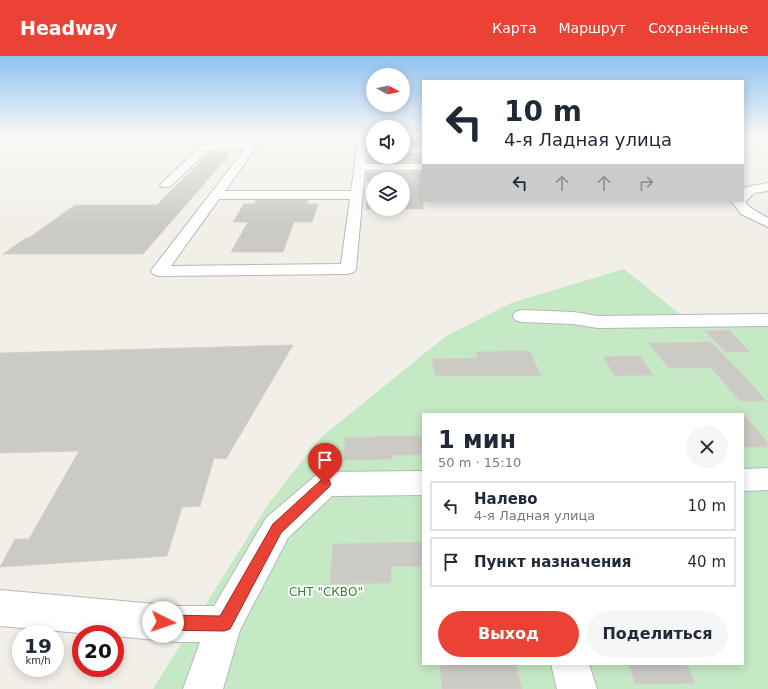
<!DOCTYPE html>
<html lang="ru">
<meta charset="utf-8">
<style>
:root{--surface:#fff;--page:#f6f6f7;--text:#1f2937;--muted:#747a83;--line:#e0e1e3;--accent:#ea4335}
body{margin:0;font-family:"DejaVu Sans",sans-serif;background:var(--page);color:var(--text);height:100vh;display:flex;flex-direction:column;font-size:15px;white-space:nowrap}
*{box-sizing:border-box;margin:0}
p{font-size:13px;color:var(--muted)}
.icon{flex:none;width:22px;height:22px;fill:none;stroke:currentColor;stroke-width:2;stroke-linecap:round;stroke-linejoin:round}
.map{position:relative;flex:1;overflow:hidden}
.details{position:absolute;left:422px;top:357px;width:322px;height:252px;display:flex;flex-direction:column;background:var(--surface);border-radius:0px;box-shadow:0 2px 10px #0003}
.details>*{flex:none}
.top-card{position:absolute;left:422px;top:24px;width:322px;height:122px;border-radius:0px;box-shadow:0 2px 10px #0003;background:#fff;color:var(--text);overflow:hidden}
.needle{width:26px;rotate:98deg}
.controls{position:absolute;left:366px;top:12px;display:grid;gap:8px}
.controls a{display:grid;place-items:center;width:44px;height:44px;border-radius:50%;background:var(--surface);box-shadow:0 2px 10px #0003;font-size:20px}
.speed{position:absolute;left:12px;top:569px;display:flex;gap:8px;font-size:20px;font-weight:700;text-align:center}
.speed>*{display:grid;place-content:center;width:52px;height:52px;border-radius:50%;background:var(--surface);box-shadow:0 2px 10px #0003;line-height:1}
.speed small{font-size:10px;font-weight:400}
.speed .limit{border:6px solid #d22;background:#fff;color:#111}
.pin{position:absolute;display:grid;place-items:center;width:34px;height:34px;color:#fff;margin:-41px -17px;border-radius:50% 50% 50% 0;rotate:-45deg;box-shadow:0 0 4px #0007}
.pin .icon{rotate:45deg}
.me{position:absolute;width:44px;margin:-22px;rotate:94deg;stroke-linejoin:round;filter:drop-shadow(0 0 3px #0008)}
.turn{display:flex;align-items:center;gap:14px;height:84px;padding:0 16px;font-size:18px}
.turn .icon{width:52px;height:52px;stroke-width:2.5}
.turn b{display:block;font-size:28px;line-height:34px}
.lanes{display:flex;align-items:center;height:38px;padding:0 16px;background:#0003;justify-content:center;gap:20px;direction:ltr}
.lanes .off{opacity:.35}
.round{display:grid;place-items:center;flex:none;width:42px;height:42px;border-radius:21px;background:var(--page)}
.summary{display:flex;align-items:center;justify-content:space-between;height:68px;padding:0 16px}
h1{font-size:24px;font-weight:700;line-height:30px}
.button{display:flex;gap:8px;margin-top:auto;padding:8px 16px}
.button a{flex:1;height:46px;border-radius:24px;background:var(--accent);color:#fff;font-size:16px;font-weight:700;line-height:46px;text-align:center}
.button a+a{background:var(--page);color:var(--text)}
ul{padding:0;list-style:none}
li{display:flex;align-items:center;gap:12px;height:50px;margin:0 8px 6px;padding:0 8px;border:2px solid var(--line);border-radius:0px}
li div{flex:1}
li b{display:block;font-size:15px}
li em{font-style:normal}
header{display:flex;align-items:center;gap:24px;box-sizing:border-box;height:56px;padding:0 20px;background:var(--accent);color:#fff}
header strong{font-size:19px}
nav{display:flex;gap:22px;margin-inline-start:auto;font-size:14px}
.map>svg:first-child{display:block}
.green{fill:#c5e8c5;fill-rule:evenodd}
.building{fill:#cccac5;stroke:#d6d1c6}
.lines{fill:none;stroke-linecap:round;stroke-linejoin:round}
.minor-casing{stroke:#b5b8bc;stroke-width:2}
.minor{fill:#fff;fill-rule:evenodd}
.route{fill:#ea4335;stroke:#982c22}
.labels{text-anchor:middle;stroke-width:4;stroke-linejoin:round;paint-order:stroke}
.near-park-label{font-size:12px;fill:#348238;stroke:#fff}
</style>
<header>
<strong>Headway</strong>
<nav><a>Карта</a><a>Маршрут</a><a>Сохранённые</a></nav>
</header>
<div class="map">
<svg width="768" height="633" viewBox="0 0 768 633">
<rect width="100%" height="100%" fill="#f1efe8"/>
<path class="green" d="M624 213 685 262 768 261V633H153L267 450 319 383 446 280 511 247ZM423 358H743V608H423Z"/>
<g class="building">
<path d="M371 81H373V101H403V98H423V106H368Z"/>
<rect x="403" y="81" width="20" height="9"/>
<path d="M209 97H231L143 198H3L26 182H29L75 149H157Z"/>
<path d="M367 116H423V153H403V123H373V153H366L369 125H366Z"/>
<path d="M256 144H308L307 148H318L312 166H294L283 196H231L248 166H233L244 148H254Z"/>
<path d="M729 274 750 296H725L705 275Z"/>
<path d="M711 286 750 326 766 345H740L711 312H668L649 287Z"/>
<path d="M293 289 226 403 214 402 200 450 182 451 167 500 0 511 15 483H29L79 395 0 397V297Z"/>
<path d="M506 295H530L541 320H435L432 303 478 302 476 296Z"/>
<path d="M640 300 653 319 615 320 603 301Z"/>
<path d="M743 357 768 387V391H743Z"/>
<path d="M398 380H423V399H392L393 403 344 404 345 382Z"/>
<path d="M423 486V510H391V527L330 528 333 488Z"/>
<path d="M440 608H516L522 633H442Z"/>
<path d="M628 608H687L695 627 635 628Z"/>
</g>
<g class="lines">
<g class="minor-casing">
<g id="minor">
<path d="M40 80 28 87H0V81Z"/>
<path d="M255 80H264L225 135H351L359 80H367L365 108H423V114H365L356 213 354 216 348 218 159 220 153 218 151 215 153 212 245 93 208 94 170 131H162L160 129 162 127 202 89 250 87ZM219 143H350L341 208 171 210Z"/>
<rect x="403" y="91" width="20" height="6"/>
<path d="M768 127V135L754 137 745 146 751 152 768 162V171L741 158 732 146 743 145V134L746 131Z"/>
<path d="M522 254 573 256 598 260 768 258V270L598 272 573 268 522 266 515 264 513 260 515 256Z"/>
<path d="M768 412V434L743 435V413Z"/>
<path d="M423 415V439L332 440 288 482 240 574 223 633H183L200 586H177L115 580V578H91L0 570V534L177 550H214L266 462 315 420 325 416Z"/>
<path d="M551 608H589L597 633H557Z"/>
</g>
</g>
<use href="#minor" class="minor"/>
</g>
<linearGradient id="sky" x2="0" y2="1"><stop stop-color="#8fc3f1"/><stop offset="0.47" stop-color="#f9f8f5"/><stop offset="1" stop-color="#f9f8f5" stop-opacity="0"/></linearGradient>
<rect width="768" height="169" fill="url(#sky)"/>
<path class="route" d="M325 423 329 424 331 428 329 431 281 477 230 573 224 575 163 574 157 572 155 566 157 561 163 559 220 560 273 468 321 424Z"/>
<g class="labels">
<g class="near-park-label">
<text x="326" y="540">СНТ "СКВО"</text>
</g>
</g>
</svg>
<div class="controls">
<a><svg class="needle" viewBox="-14 -14 28 28"><path d="M0-13l5 13h-10z" fill="#e53935"/><path d="M0 13l5-13h-10z" fill="#747a83"/></svg></a>
<a><svg class="icon" aria-label="sound" viewBox="0 0 24 24"><path d="M4 9h4l5-4v14l-5-4H4zM17 9q2 3 0 6"/></svg></a>
<a><svg class="icon" aria-label="layers" viewBox="0 0 24 24"><path d="M12 4l9 5-9 5-9-5zM3 14l9 5 9-5"/></svg></a>
</div>
<div class="speed"><div>19<small>km/h</small></div><div class="limit">20</div></div>
<div class="pin" style="left:325px;top:428px;background:#d93025"><svg class="icon" aria-label="arrive" viewBox="0 0 24 24"><path d="M6 21V4h12l-3 4 3 4H6"/></svg></div>
<svg class="me" style="left:163px;top:566px" viewBox="-20 -20 40 40"><circle r="19" fill="#fff"/><path d="M0-13L10 11 0 6-10 11z" fill="#ea4335"/></svg>
<div class="top-card">
<div class="turn"><svg class="icon" aria-label="left" viewBox="0 0 24 24"><path d="M17 20v-9H6M10 6l-5 5 5 5"/></svg><div><b>10 m</b>4-я Ладная улица</div></div>
<div class="lanes"><svg class="icon" aria-label="left" viewBox="0 0 24 24"><path d="M17 20v-9H6M10 6l-5 5 5 5"/></svg><svg class="icon off" aria-label="ahead" viewBox="0 0 24 24"><path d="M12 20V5M6 11l6-6 6 6"/></svg><svg class="icon off" aria-label="ahead" viewBox="0 0 24 24"><path d="M12 20V5M6 11l6-6 6 6"/></svg><svg class="icon off" aria-label="right" viewBox="0 0 24 24"><path d="M7 20v-9h11M14 6l5 5-5 5"/></svg></div>
</div>
<section class="details">
<div class="summary"><div><h1>1 мин</h1><p>50 m · 15:10</p></div><a class="round"><svg class="icon" aria-label="close" viewBox="0 0 24 24"><path d="M6 6l12 12M18 6L6 18"/></svg></a></div>
<ul>
<li><svg class="icon" aria-label="left" viewBox="0 0 24 24"><path d="M17 20v-9H6M10 6l-5 5 5 5"/></svg><div><b>Налево</b><p>4-я Ладная улица</p></div><em>10 m</em></li>
<li><svg class="icon" aria-label="arrive" viewBox="0 0 24 24"><path d="M6 21V4h12l-3 4 3 4H6"/></svg><div><b>Пункт назначения</b></div><em>40 m</em></li>
</ul>
<div class="button"><a>Выход</a><a>Поделиться</a></div>
</section>
</div>
